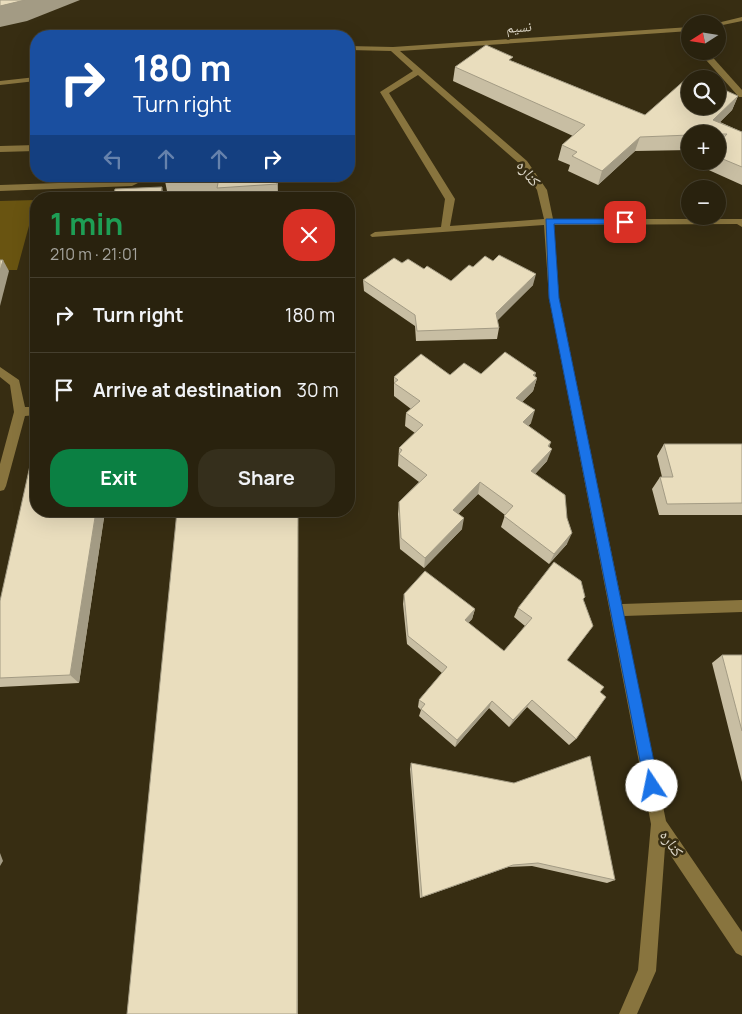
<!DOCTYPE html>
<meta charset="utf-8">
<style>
:root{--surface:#29220e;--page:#352f1c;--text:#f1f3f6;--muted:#a5a49e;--line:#453f2e;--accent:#0b8043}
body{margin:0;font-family:Manrope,"Noto Naskh Arabic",sans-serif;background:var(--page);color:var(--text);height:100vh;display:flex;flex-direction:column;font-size:19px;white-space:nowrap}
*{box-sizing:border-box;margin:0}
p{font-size:16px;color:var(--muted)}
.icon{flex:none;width:28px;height:28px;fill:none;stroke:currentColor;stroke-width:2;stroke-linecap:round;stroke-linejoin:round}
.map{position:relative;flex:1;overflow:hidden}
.drawer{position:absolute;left:30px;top:192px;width:325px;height:325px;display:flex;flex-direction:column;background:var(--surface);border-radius:20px;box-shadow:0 5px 20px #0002,0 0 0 1px var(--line)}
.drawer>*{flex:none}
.banner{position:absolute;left:30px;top:30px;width:325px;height:152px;border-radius:20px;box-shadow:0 5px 20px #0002,0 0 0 1px var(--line);background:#1a4fa0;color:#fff;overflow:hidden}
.needle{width:32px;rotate:258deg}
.controls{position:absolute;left:681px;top:15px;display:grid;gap:10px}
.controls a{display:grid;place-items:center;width:45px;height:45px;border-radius:50%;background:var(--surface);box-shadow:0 5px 20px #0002,0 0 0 1px var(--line);font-size:25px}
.pin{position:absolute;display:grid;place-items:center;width:42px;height:42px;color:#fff;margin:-21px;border-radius:10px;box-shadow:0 2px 8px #0006}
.me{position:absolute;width:55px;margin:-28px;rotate:349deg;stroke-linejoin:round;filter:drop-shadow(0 0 4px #0008)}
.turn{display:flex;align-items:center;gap:18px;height:105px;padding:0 20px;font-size:22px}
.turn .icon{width:65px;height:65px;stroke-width:2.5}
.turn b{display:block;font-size:35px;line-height:42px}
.lanes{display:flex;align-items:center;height:48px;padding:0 20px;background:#0003;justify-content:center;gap:25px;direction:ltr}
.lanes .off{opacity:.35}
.round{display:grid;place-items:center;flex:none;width:52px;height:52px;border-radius:20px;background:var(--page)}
.head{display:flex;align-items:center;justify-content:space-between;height:85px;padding:0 20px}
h1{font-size:30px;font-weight:700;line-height:38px;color:#1e9e55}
.cta{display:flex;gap:10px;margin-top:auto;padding:10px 20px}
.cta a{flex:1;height:58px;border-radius:20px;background:var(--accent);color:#fff;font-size:20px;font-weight:700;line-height:58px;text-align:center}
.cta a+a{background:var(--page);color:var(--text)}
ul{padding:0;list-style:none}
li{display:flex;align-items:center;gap:15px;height:75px;padding:0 20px;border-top:1px solid var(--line)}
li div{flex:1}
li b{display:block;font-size:19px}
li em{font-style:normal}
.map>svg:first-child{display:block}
.green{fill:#695411}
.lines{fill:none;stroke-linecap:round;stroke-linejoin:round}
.minor{fill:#88743e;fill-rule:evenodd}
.wall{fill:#c8bea3}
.shaded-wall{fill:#a39b84}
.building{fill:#e9ddbd;stroke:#a39b84}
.route{fill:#1a73e8;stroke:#114b97}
.labels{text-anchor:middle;stroke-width:5;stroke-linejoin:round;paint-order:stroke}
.far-street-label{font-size:14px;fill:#dbd5c6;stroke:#372d12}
.street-label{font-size:16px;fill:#dbd5c6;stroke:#372d12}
</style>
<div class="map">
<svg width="742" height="1014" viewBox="0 0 742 1014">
<rect width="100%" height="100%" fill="#372d12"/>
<path class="green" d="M36 200 17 270H0V201Z"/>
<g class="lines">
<g class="minor">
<path d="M742 17V21L718 26V24H713Z"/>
<path d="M690 27V31L400 51 527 161 547 190 553 219H742V227L737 224 554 225 559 298 622 604 742 600V612L624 616 666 821 742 932V956L736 953 665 847 656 971 637 1014H619L638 970 651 824 549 298 544 225 372 237 370 235 375 232 441 227 445 199 380 92 413 71 391 51 349 50V46L393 47ZM418 75 521 165 537 190 544 219 450 226 455 199 389 93Z"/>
<path d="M698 51H707L742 90V97H739Z"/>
<path d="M36 77V81L0 85V81Z"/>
<path d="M36 145V151L0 152V146Z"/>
<path d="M140 176H152L132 186 0 191V185L117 181 130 180Z"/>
<path d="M0 367 19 380 25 407H36V415L25 416 6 486 4 490 0 491V464L14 412 10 385 0 377Z"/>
</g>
</g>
<g class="wall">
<path d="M512 61 645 115 690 79 738 96 732 110 720 122 742 132V185L702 167 705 161H718V134H690V150L635 151 598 185 568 171 570 165 558 160 562 145 573 136 453 81 455 67Z"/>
<path d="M164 176H278V198L261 199H219L218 191H167Z"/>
<path d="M402 263 424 269 451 281 473 267 533 285 497 320 499 328 497 339 416 341 415 326 364 291 363 280Z"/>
<path d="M481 374 535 377 537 378 533 391 522 402 531 423 528 426 549 447 547 461 535 474 567 544 549 564 501 527 505 515 478 494 458 514 462 529 424 568 400 549 398 514 399 502 419 482 398 466 399 448 415 433 405 426 406 413 411 409 394 396V377Z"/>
<path d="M664 444H742V515H659L652 489 660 477H662L657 456Z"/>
<path d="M36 511H105L79 683 0 687V601Z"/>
<path d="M404 594 475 609 472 619 468 623 504 651 525 626 514 617 518 608 583 599 593 626 567 660 600 692 576 739 569 745 527 707 509 727 489 708 455 747 419 716 421 710 418 707 419 700 442 673 407 644 403 604Z"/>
<path d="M722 655H742V782L712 663Z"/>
<path d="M411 763 615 880 607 883 532 866 508 867 420 898 410 769Z"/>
</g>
<g class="shaded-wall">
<path d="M25 0H80L27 21 0 27V6Z"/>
<path d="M738 96 732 110 708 134 713 120Z"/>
<path d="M640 137 635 151 598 185 602 171Z"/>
<path d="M276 176H278V198L277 184Z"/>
<path d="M162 187 164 196V199H160Z"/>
<path d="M3 260 9 271 0 306V271Z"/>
<path d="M536 274 533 285 494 324 496 313Z"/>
<path d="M536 373 534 380 537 378 533 391 513 411 516 398 533 375Z"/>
<path d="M535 410 531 423 519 435 523 422Z"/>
<path d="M551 442 547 454 552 449 547 461 527 483 531 471 548 446Z"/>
<path d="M480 482 478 494 451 521 453 510Z"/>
<path d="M96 511H105L79 683 70 675Z"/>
<path d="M298 511V1014H297Z"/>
<path d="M464 518 462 529 424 568 425 558Z"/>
<path d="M572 533 567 544 549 564 554 554Z"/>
<path d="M475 609 472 619 463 629 465 620Z"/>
<path d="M532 700 527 707 509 727 513 720Z"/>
<path d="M492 701 489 708 455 747 457 740Z"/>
<path d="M0 853 3 861 0 866Z"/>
<path d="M513 865 508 867 420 898 422 897Z"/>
</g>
<g class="building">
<path d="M0 0H25L0 6Z"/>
<path d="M486 45 513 57 509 60 645 115 694 72 711 79H690V106H718V87L738 96 713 120 742 132V167L718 157V144L727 134H690V135L640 137 602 171 572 156 577 152 562 145 585 125 455 67Z"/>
<path d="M164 176H276L277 184 217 188 219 178H163Z"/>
<path d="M162 187 160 199H113L115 189Z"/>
<path d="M499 255 536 274 496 313 499 328 417 331 415 315 363 280 394 258 402 263 408 259 424 269 427 266 451 281 469 265 473 267 485 256 493 261Z"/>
<path d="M0 260H3L0 271Z"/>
<path d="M505 352 536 373 533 375 537 378 516 398 535 410 523 422 551 442 548 446 552 449 531 471 565 495 567 518 572 533 554 554 504 516 513 506 480 482 453 510 464 518 425 558 401 538 399 502 427 475 399 454 402 450 399 448 423 425 406 413 420 401 394 383 398 380 394 377 421 354 450 375 464 363 481 374Z"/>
<path d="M35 443H36V511H96L70 675 0 678V601Z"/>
<path d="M664 444H742V503L667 504 660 477H673Z"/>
<path d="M177 511H298L297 1014H127Z"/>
<path d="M554 562 581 581 585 597 583 599 593 626 567 660 604 687 600 692 606 697 576 739 532 700 513 720 492 701 457 740 421 709 425 704 419 700 447 667 408 636 404 594 425 571 475 609 465 620 504 651 532 618 518 608Z"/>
<path d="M722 655H742V731Z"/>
<path d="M590 756 615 880 538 863 513 865 422 897 411 763 514 783Z"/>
</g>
<path class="route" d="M546 219H625L630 222 625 224H554L559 298 659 786 657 790 652 792 647 790 645 786 549 298Z"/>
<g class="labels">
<g class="far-street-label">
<text transform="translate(519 27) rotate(-4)" y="5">نسیم</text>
</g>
<g class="street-label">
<text transform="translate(529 173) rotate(53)" y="6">کناره</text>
<text transform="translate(672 843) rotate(56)" y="6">کناره</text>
</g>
</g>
</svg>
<div class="controls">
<a><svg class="needle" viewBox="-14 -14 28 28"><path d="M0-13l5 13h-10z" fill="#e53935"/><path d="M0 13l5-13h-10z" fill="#a5a49e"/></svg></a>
<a><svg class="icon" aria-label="search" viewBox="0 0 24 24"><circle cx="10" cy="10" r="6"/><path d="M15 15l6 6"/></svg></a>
<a>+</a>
<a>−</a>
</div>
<div class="pin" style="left:625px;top:222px;background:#d93025"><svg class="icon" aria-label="arrive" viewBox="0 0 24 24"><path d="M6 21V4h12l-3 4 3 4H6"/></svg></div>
<svg class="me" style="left:652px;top:786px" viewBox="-20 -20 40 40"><circle r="19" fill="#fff"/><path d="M0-13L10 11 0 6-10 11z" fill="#1a73e8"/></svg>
<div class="banner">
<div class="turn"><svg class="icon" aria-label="right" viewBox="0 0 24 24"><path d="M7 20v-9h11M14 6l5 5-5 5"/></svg><div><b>180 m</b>Turn right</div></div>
<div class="lanes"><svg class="icon off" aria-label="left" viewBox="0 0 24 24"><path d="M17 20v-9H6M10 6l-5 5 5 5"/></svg><svg class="icon off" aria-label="ahead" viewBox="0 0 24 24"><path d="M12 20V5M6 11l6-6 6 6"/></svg><svg class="icon off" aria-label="ahead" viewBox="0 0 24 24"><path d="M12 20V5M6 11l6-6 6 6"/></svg><svg class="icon" aria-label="right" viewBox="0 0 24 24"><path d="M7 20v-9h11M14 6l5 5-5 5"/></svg></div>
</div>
<section class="drawer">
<div class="head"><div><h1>1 min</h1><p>210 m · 21:01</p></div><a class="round" style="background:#d93025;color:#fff"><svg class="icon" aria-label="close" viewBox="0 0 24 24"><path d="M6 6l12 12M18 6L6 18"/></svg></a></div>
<ul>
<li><svg class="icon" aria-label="right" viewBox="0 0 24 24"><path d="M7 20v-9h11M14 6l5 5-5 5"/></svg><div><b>Turn right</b></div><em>180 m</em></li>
<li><svg class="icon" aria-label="arrive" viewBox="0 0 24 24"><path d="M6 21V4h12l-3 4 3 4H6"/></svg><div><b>Arrive at destination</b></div><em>30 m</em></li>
</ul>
<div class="cta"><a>Exit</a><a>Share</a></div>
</section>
</div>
